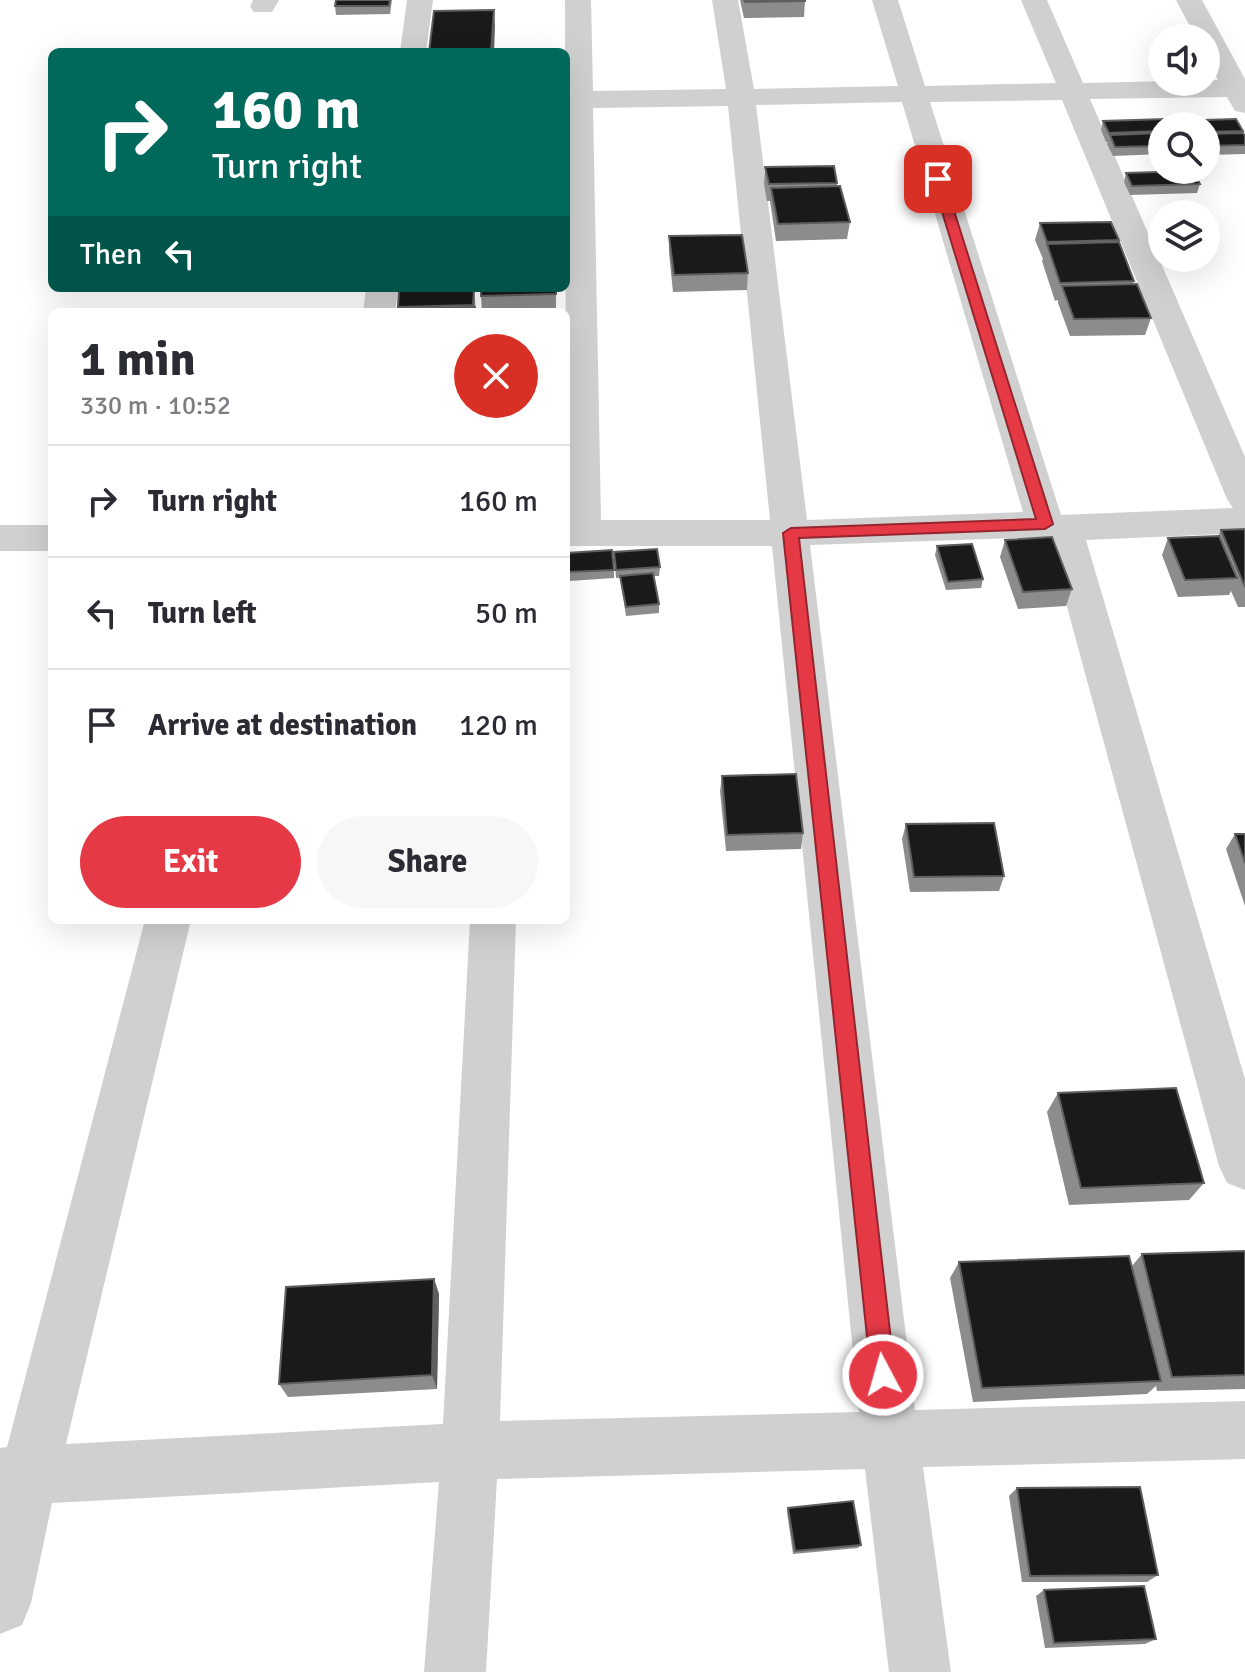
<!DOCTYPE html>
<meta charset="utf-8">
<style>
:root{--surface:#fff;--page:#f7f7f7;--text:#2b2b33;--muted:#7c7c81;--line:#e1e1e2;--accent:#e63946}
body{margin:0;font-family:Signika,sans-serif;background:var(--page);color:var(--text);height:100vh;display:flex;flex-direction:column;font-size:30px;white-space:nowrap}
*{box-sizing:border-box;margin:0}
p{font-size:26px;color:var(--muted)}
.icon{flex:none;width:44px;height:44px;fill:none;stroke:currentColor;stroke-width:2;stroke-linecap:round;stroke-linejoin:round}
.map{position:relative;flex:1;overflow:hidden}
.sheet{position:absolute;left:48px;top:308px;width:522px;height:616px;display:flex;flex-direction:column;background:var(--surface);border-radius:12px;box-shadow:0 8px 32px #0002}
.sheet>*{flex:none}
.banner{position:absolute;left:48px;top:48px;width:522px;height:244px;border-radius:12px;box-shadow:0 8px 32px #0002;background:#00695c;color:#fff;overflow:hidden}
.tools{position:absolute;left:1148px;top:24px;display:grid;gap:16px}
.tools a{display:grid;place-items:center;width:72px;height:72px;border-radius:50%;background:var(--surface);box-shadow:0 8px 32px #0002;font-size:40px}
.pin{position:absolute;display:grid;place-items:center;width:68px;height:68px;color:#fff;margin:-34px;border-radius:16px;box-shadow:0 4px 12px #0006}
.me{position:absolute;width:88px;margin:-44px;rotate:354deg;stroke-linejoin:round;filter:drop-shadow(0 0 6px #0008)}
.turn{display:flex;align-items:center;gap:28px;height:168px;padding:0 32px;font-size:36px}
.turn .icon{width:104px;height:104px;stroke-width:2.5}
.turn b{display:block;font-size:56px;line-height:68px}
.then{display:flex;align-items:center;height:76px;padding:0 32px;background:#0003;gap:16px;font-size:30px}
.round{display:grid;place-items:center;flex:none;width:84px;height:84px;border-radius:42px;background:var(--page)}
.headline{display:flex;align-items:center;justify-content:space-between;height:136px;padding:0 32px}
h1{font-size:48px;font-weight:700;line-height:60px}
.primary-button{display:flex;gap:16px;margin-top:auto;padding:16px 32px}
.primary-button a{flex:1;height:92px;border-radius:48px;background:var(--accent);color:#fff;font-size:32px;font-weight:700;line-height:92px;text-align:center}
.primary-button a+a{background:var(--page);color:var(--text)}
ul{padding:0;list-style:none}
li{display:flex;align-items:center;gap:24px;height:112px;padding:0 32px;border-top:2px solid var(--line)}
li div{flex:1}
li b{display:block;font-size:30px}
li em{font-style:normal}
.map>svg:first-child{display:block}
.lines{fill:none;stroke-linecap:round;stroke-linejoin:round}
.minor{fill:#d0d0d0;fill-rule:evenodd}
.wall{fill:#8c8c8c}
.shaded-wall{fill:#5f5f5f}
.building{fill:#1a1a1a;stroke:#5f5f5f;stroke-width:2}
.route{fill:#e63946;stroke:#96252e;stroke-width:2}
</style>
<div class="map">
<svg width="1245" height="1672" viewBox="0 0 1245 1672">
<rect width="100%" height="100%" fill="#fff"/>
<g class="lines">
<g class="minor">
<path d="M253 0H279L272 12H254L250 7Z"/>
<path d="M407 0H433L426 52H400Z"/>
<path d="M565 0H591L593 91 726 89 712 0H738L754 89 898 86 872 0H898L925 86 1056 83 1021 0H1047L1083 83 1218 80 1206 57V38H1196L1176 0H1202L1245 79V113L1235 111 1227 97 1090 99 1245 457V533L1086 540 1245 1079V1190L1227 1183 1219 1166 1048 537 810 545 915 1410 1245 1401V1459L923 1467 951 1672H889L865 1469 497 1479 486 1672H424L439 1482 52 1503 31 1603 22 1625 0 1634V1448L7 1447 145 920H191L66 1444 443 1424 470 920H516L500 1421 859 1412 772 546H566ZM1062 100 1227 499 1233 508 1061 515 930 102ZM902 102 1023 512 807 520 756 105ZM728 106 770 520H601L593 108Z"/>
<path d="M366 288H398L395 312H363Z"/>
<rect x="0" y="525" width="52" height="26"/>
</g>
</g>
<g class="wall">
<path d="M392 0 390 14 336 15 335 6Z"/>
<path d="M740 0H805L804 17 744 18Z"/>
<path d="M1236 119 1245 136V154L1206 155V126H1171L1172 121Z"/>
<path d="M1103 121 1162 126V154L1113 156 1107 144 1108 142H1106L1101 130Z"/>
<path d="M765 167 837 183V186L850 222 847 239 776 241 770 201H767L764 184Z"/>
<path d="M1126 173 1200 184 1197 193 1130 195 1124 182Z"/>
<path d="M1040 223 1119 240 1118 242 1134 281 1133 284 1151 318 1145 335 1070 336 1058 303V300L1055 301 1042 261 1043 259 1035 240Z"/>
<path d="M669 236 748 273 747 290 673 292 669 253Z"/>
<path d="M474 288 476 312H399L398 307Z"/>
<path d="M556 288V311L482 312 481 296Z"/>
<path d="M1245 529V607H1238L1231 591 1229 595 1178 597 1162 555 1168 538 1218 536 1221 530Z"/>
<path d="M1005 540 1072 589 1066 606 1018 609 1000 557Z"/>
<path d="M937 546 983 579 981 588 946 590 935 555Z"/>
<path d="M614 552 660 567 659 576H653L659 604V613L626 616 620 578H616Z"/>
<path d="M567 553 614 570V578L569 581Z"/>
<path d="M722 776 803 833 801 849 726 851 720 791Z"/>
<path d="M906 824 1004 876 999 891 910 892 902 839Z"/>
<path d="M1235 834H1245V906L1226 849Z"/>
<path d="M1058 1093 1204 1183 1189 1200 1069 1205 1047 1112Z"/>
<path d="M1245 1251V1389L1157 1391 1156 1386 1147 1394 973 1402 950 1278 959 1262 1132 1266 1142 1254Z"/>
<path d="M434 1279 439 1294 437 1389 288 1397 279 1384Z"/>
<path d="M1017 1488 1158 1575 1147 1582H1022L1009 1496Z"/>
<path d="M788 1508 861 1545 858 1548 793 1554 787 1512Z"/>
<path d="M1044 1590 1156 1639 1145 1644 1045 1648 1036 1596Z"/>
</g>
<g class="shaded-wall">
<path d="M494 10 495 26 494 52H491Z"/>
<path d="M434 1279 439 1294 437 1389 432 1375Z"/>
</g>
<g class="building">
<path d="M336 0H390L389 6H335Z"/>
<path d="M744 0H805V1L745 2Z"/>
<path d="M494 10 491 52H429L434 11Z"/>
<path d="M1167 119 1170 126H1162V131L1109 133 1103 121Z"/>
<path d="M1236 119 1243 131 1206 132V126H1174L1172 121Z"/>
<path d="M1162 133V146L1115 147 1110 135Z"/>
<path d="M1243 133 1245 136V145L1206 146V134Z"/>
<path d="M834 166 837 183 769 184 765 167Z"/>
<path d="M1193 171 1200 184 1132 186 1126 173Z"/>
<path d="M840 186 850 222 778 224 771 188Z"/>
<path d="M1111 222 1119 240 1047 242 1040 223Z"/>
<path d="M742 235 748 273 674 275 669 236Z"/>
<path d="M1119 242 1134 281 1060 283 1047 244Z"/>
<path d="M1137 284 1151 318 1074 319 1062 286Z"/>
<path d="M399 288H474L473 305 398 307Z"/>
<path d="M481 288H556V294L481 296Z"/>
<path d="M475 307V312H400V309Z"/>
<path d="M1245 529V587L1221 530Z"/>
<path d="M1219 536 1237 578 1185 580 1168 538Z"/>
<path d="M1052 537 1072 589 1023 592 1005 540Z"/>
<path d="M972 544 983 579 948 582 937 546Z"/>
<path d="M657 549 660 567 616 570 614 552Z"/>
<path d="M612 550 614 570 568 572 567 553Z"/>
<path d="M653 573 659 604 626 607 620 576Z"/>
<path d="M796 774 803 833 727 835 722 776Z"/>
<path d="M994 823 1004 876 914 877 906 824Z"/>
<path d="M1235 834H1245V863Z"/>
<path d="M1176 1088 1204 1183 1081 1188 1058 1093Z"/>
<path d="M1245 1251V1375L1172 1377 1142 1254Z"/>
<path d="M1129 1256 1161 1381 982 1388 959 1262Z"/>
<path d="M434 1279 432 1375 279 1384 286 1287Z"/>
<path d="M1140 1487 1158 1575 1030 1576 1017 1488Z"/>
<path d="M853 1501 861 1545 795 1551 788 1508Z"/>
<path d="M1144 1586 1156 1639 1054 1643 1044 1590Z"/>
</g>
<path class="route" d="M938 175 944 179 1053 524 1045 529 799 538 895 1375 891 1383 883 1386 875 1383 871 1375 783 533 791 528 1036 519 932 179Z"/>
</svg>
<div class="tools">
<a><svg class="icon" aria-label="sound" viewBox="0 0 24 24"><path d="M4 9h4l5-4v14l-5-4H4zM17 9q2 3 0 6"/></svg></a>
<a><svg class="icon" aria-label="search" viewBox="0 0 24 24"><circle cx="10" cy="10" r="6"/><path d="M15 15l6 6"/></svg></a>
<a><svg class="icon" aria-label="layers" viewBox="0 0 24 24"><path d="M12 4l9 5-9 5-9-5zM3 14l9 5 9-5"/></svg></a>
</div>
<div class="pin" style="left:938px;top:179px;background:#d93025"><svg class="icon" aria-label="arrive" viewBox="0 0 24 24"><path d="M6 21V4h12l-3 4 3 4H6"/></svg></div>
<svg class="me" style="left:883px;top:1375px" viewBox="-20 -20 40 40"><circle r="17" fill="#e63946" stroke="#fff" stroke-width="3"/><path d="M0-11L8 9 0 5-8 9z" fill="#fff"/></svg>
<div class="banner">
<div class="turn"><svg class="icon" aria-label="right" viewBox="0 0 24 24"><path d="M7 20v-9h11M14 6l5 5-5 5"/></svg><div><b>160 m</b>Turn right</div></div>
<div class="then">Then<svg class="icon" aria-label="left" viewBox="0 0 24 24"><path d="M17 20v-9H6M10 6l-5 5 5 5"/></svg></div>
</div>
<section class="sheet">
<div class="headline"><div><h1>1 min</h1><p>330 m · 10:52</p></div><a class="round" style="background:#d93025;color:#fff"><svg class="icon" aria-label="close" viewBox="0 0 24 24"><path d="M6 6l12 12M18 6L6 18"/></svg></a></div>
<ul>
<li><svg class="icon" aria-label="right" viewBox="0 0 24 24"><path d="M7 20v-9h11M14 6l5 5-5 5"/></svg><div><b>Turn right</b></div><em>160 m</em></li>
<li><svg class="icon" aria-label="left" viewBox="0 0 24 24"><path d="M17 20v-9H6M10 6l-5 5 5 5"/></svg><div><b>Turn left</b></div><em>50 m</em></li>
<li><svg class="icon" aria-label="arrive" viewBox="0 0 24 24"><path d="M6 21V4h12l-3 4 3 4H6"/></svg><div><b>Arrive at destination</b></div><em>120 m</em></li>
</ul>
<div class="primary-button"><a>Exit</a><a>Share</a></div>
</section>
</div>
